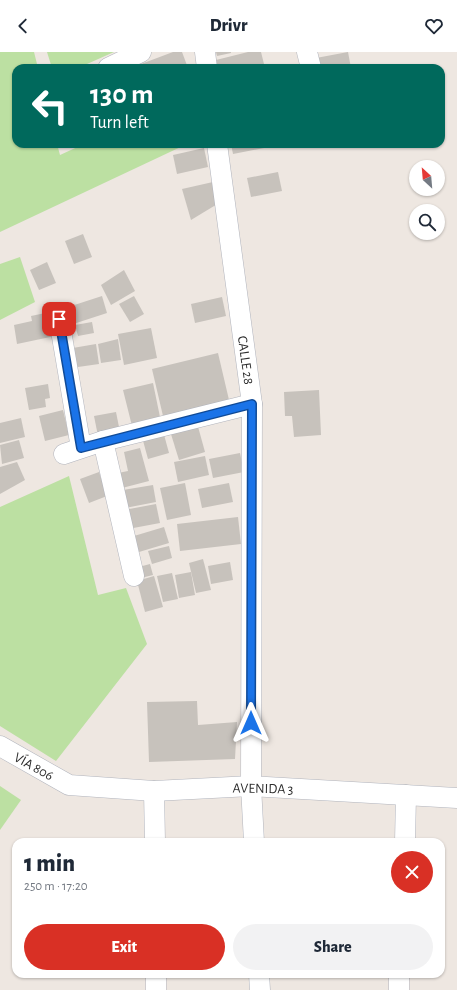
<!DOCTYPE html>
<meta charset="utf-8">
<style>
:root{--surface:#fff;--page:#f2f2f3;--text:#1f2937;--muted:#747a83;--accent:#d93025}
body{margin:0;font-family:"Alegreya Sans",sans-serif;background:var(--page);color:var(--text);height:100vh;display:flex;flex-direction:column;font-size:15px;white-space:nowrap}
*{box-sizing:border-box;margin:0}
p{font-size:13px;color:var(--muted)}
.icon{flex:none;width:22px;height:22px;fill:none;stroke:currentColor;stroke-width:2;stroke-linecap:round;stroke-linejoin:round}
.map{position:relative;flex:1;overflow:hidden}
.sheet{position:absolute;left:12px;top:786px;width:433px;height:140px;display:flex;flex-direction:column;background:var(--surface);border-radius:12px;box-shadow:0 1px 3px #0004}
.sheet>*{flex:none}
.hud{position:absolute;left:12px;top:12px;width:433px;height:84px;border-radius:12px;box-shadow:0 1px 3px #0004;background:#00695c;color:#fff;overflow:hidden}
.needle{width:26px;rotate:334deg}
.controls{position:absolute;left:409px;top:108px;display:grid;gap:8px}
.controls a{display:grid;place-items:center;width:36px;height:36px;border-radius:50%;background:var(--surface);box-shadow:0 1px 3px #0004;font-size:20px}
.pin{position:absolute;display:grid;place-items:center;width:34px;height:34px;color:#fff;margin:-17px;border-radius:8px;box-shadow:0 2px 6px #0006}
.me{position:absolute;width:44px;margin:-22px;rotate:0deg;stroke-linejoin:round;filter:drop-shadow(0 0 3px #0008)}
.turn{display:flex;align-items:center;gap:14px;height:84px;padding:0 12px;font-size:18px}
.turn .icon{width:52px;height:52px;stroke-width:2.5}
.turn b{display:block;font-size:28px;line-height:34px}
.round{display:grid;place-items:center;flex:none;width:42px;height:42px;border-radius:21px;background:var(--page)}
.head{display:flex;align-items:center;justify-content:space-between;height:68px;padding:0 12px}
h1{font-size:24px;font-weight:800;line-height:30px}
.button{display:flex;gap:8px;margin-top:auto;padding:8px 12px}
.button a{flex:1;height:46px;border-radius:24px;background:var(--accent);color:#fff;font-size:16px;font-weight:800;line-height:46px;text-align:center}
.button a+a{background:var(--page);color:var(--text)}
header{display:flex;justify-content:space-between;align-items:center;height:52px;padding:0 12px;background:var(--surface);font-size:18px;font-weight:800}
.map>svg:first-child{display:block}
.green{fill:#bce0a2}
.building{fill:#c7c2bc}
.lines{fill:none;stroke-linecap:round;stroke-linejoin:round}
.minor-casing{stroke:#b1b4bd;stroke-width:21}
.minor{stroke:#fff;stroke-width:20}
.route-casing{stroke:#114b97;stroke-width:10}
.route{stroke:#1a73e8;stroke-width:7}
.labels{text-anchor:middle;stroke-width:3;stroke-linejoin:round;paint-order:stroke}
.street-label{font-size:14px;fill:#2e2e2e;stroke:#fff}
</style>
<header><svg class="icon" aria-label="back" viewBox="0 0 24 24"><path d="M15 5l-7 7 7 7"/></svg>Drivr<svg class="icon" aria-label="heart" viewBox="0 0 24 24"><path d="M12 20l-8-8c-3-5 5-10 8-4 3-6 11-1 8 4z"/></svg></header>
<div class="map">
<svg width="457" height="938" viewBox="0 0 457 938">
<rect width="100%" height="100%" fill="#eee7e1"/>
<g class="green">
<path d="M0 0H34L38 16H16V92H57L60 103 84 92H187L0 180Z"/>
<path d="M47 0H114L78 16H52Z"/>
<path d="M20 205 35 250 0 268V212Z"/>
<path d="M69 424 98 543 126 536 147 592 56 709 0 674V455Z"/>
<path d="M0 734 21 748 0 778Z"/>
</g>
<g class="building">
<path d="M173 0H182L188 16H142L141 12Z"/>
<path d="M216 0H231V1L217 4Z"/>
<path d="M248 0H261L265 16H214L212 9Z"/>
<path d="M348 0 351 16H318L316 6Z"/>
<path d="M231 92H264V96L233 102Z"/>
<path d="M204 96 208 115 177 122 173 103Z"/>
<path d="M278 120 282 139 251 145 247 126Z"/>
<path d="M213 130 219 151 191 168 182 137Z"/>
<path d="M83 182 92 205 74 212 65 189Z"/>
<path d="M47 210 56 231 39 238 30 218Z"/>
<path d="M124 218 135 239 111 253 101 233Z"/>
<path d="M102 244 107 261 64 275 59 258Z"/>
<path d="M134 244 144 262 130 270 119 252Z"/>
<path d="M222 245 226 264 195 271 191 252Z"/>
<path d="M50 260 55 284 17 292 14 273 32 269 31 264Z"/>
<path d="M92 270 94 281 78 284 75 273Z"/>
<path d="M151 276 157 306 124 313 118 282Z"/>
<path d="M118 287 121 308 101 311 98 292Z"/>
<path d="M96 292 99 312 71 316 67 297Z"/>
<path d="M218 301 229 348 163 364 152 317Z"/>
<path d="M153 331 160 365 132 374 123 338Z"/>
<path d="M48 332 50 346 45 347 46 355 29 358 25 336Z"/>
<path d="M319 338 321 383 294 385 292 364H285L284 340Z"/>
<path d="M63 358 69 383 45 389 39 364Z"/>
<path d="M116 360 120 380 98 384 94 364Z"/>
<path d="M21 366 25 385 0 391V371Z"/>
<path d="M197 371 205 400 179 408 170 379Z"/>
<path d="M163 379 169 401 148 407 142 385Z"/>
<path d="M19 388 24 406 2 412 0 393Z"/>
<path d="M140 396 149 429 122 436 118 421 128 419 124 400Z"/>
<path d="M240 401 244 420 213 426 209 407Z"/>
<path d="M205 404 209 423 178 430 174 410Z"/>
<path d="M17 410 25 428 0 442V415Z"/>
<path d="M99 420 107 444 89 451 80 427Z"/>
<path d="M185 431 191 463 167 468 160 436Z"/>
<path d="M229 431 233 450 202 456 198 437Z"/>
<path d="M153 433 156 450 125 456 123 438Z"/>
<path d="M156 452 160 471 128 477 124 458Z"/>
<path d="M238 465 241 492 180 499 177 472Z"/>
<path d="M164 475 169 491 139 500 134 484Z"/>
<path d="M169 494 172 506 152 512 148 499Z"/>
<path d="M203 507 211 538 196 541 189 511Z"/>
<path d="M230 510 233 528 211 532 208 514Z"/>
<path d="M150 512 153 523 137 527 135 516Z"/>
<path d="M191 520 195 543 179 546 175 523Z"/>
<path d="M172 521 178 547 163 550 157 524Z"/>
<path d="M154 524 163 555 145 560 137 529Z"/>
<path d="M197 649 198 673 237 670 235 707 149 710 147 650Z"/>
</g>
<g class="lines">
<g class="minor-casing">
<g id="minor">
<path d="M205 0 207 16"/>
<path d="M307 0 311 16"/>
<path d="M108 16 141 0"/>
<path d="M217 92 252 352 251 734 254 790"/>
<path d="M59 267 81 396"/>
<path d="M103 389 134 524"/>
<path d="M64 402 103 389 252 352"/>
<path d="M0 694 69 733 154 739 251 734 457 746"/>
<path d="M154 739 155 790"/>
<path d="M405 790 406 743"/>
<path d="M156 922V938"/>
<path d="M259 922 260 938"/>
<path d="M399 938V922"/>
</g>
</g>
<use href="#minor" class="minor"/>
</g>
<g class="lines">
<g class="route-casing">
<path id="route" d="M59 267 81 396 252 352 251 671"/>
</g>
<use href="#route" class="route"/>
</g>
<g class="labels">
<g class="street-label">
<text transform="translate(246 308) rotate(82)" y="5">CALLE 28</text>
<text transform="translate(34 714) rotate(29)" y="5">VÍA 806</text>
<text transform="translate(263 736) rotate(1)" y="5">AVENIDA 3</text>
</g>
</g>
</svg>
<div class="controls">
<a><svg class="needle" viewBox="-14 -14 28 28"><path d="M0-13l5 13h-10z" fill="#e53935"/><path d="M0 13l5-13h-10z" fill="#747a83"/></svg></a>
<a><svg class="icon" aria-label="search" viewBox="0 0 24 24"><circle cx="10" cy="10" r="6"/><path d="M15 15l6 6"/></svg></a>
</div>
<div class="pin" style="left:59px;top:267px;background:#d93025"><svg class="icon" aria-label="arrive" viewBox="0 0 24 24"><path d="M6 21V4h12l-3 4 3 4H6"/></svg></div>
<svg class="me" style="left:251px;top:671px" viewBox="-20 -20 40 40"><path d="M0-17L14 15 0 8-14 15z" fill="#1a73e8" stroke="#fff" stroke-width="4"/></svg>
<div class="hud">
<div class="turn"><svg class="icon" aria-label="left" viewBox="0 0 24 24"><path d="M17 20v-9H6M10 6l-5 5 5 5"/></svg><div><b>130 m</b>Turn left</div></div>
</div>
<section class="sheet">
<div class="head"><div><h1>1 min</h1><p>250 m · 17:20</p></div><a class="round" style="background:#d93025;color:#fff"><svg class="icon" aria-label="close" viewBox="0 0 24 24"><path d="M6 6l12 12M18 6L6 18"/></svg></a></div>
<div class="button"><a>Exit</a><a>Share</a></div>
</section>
</div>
